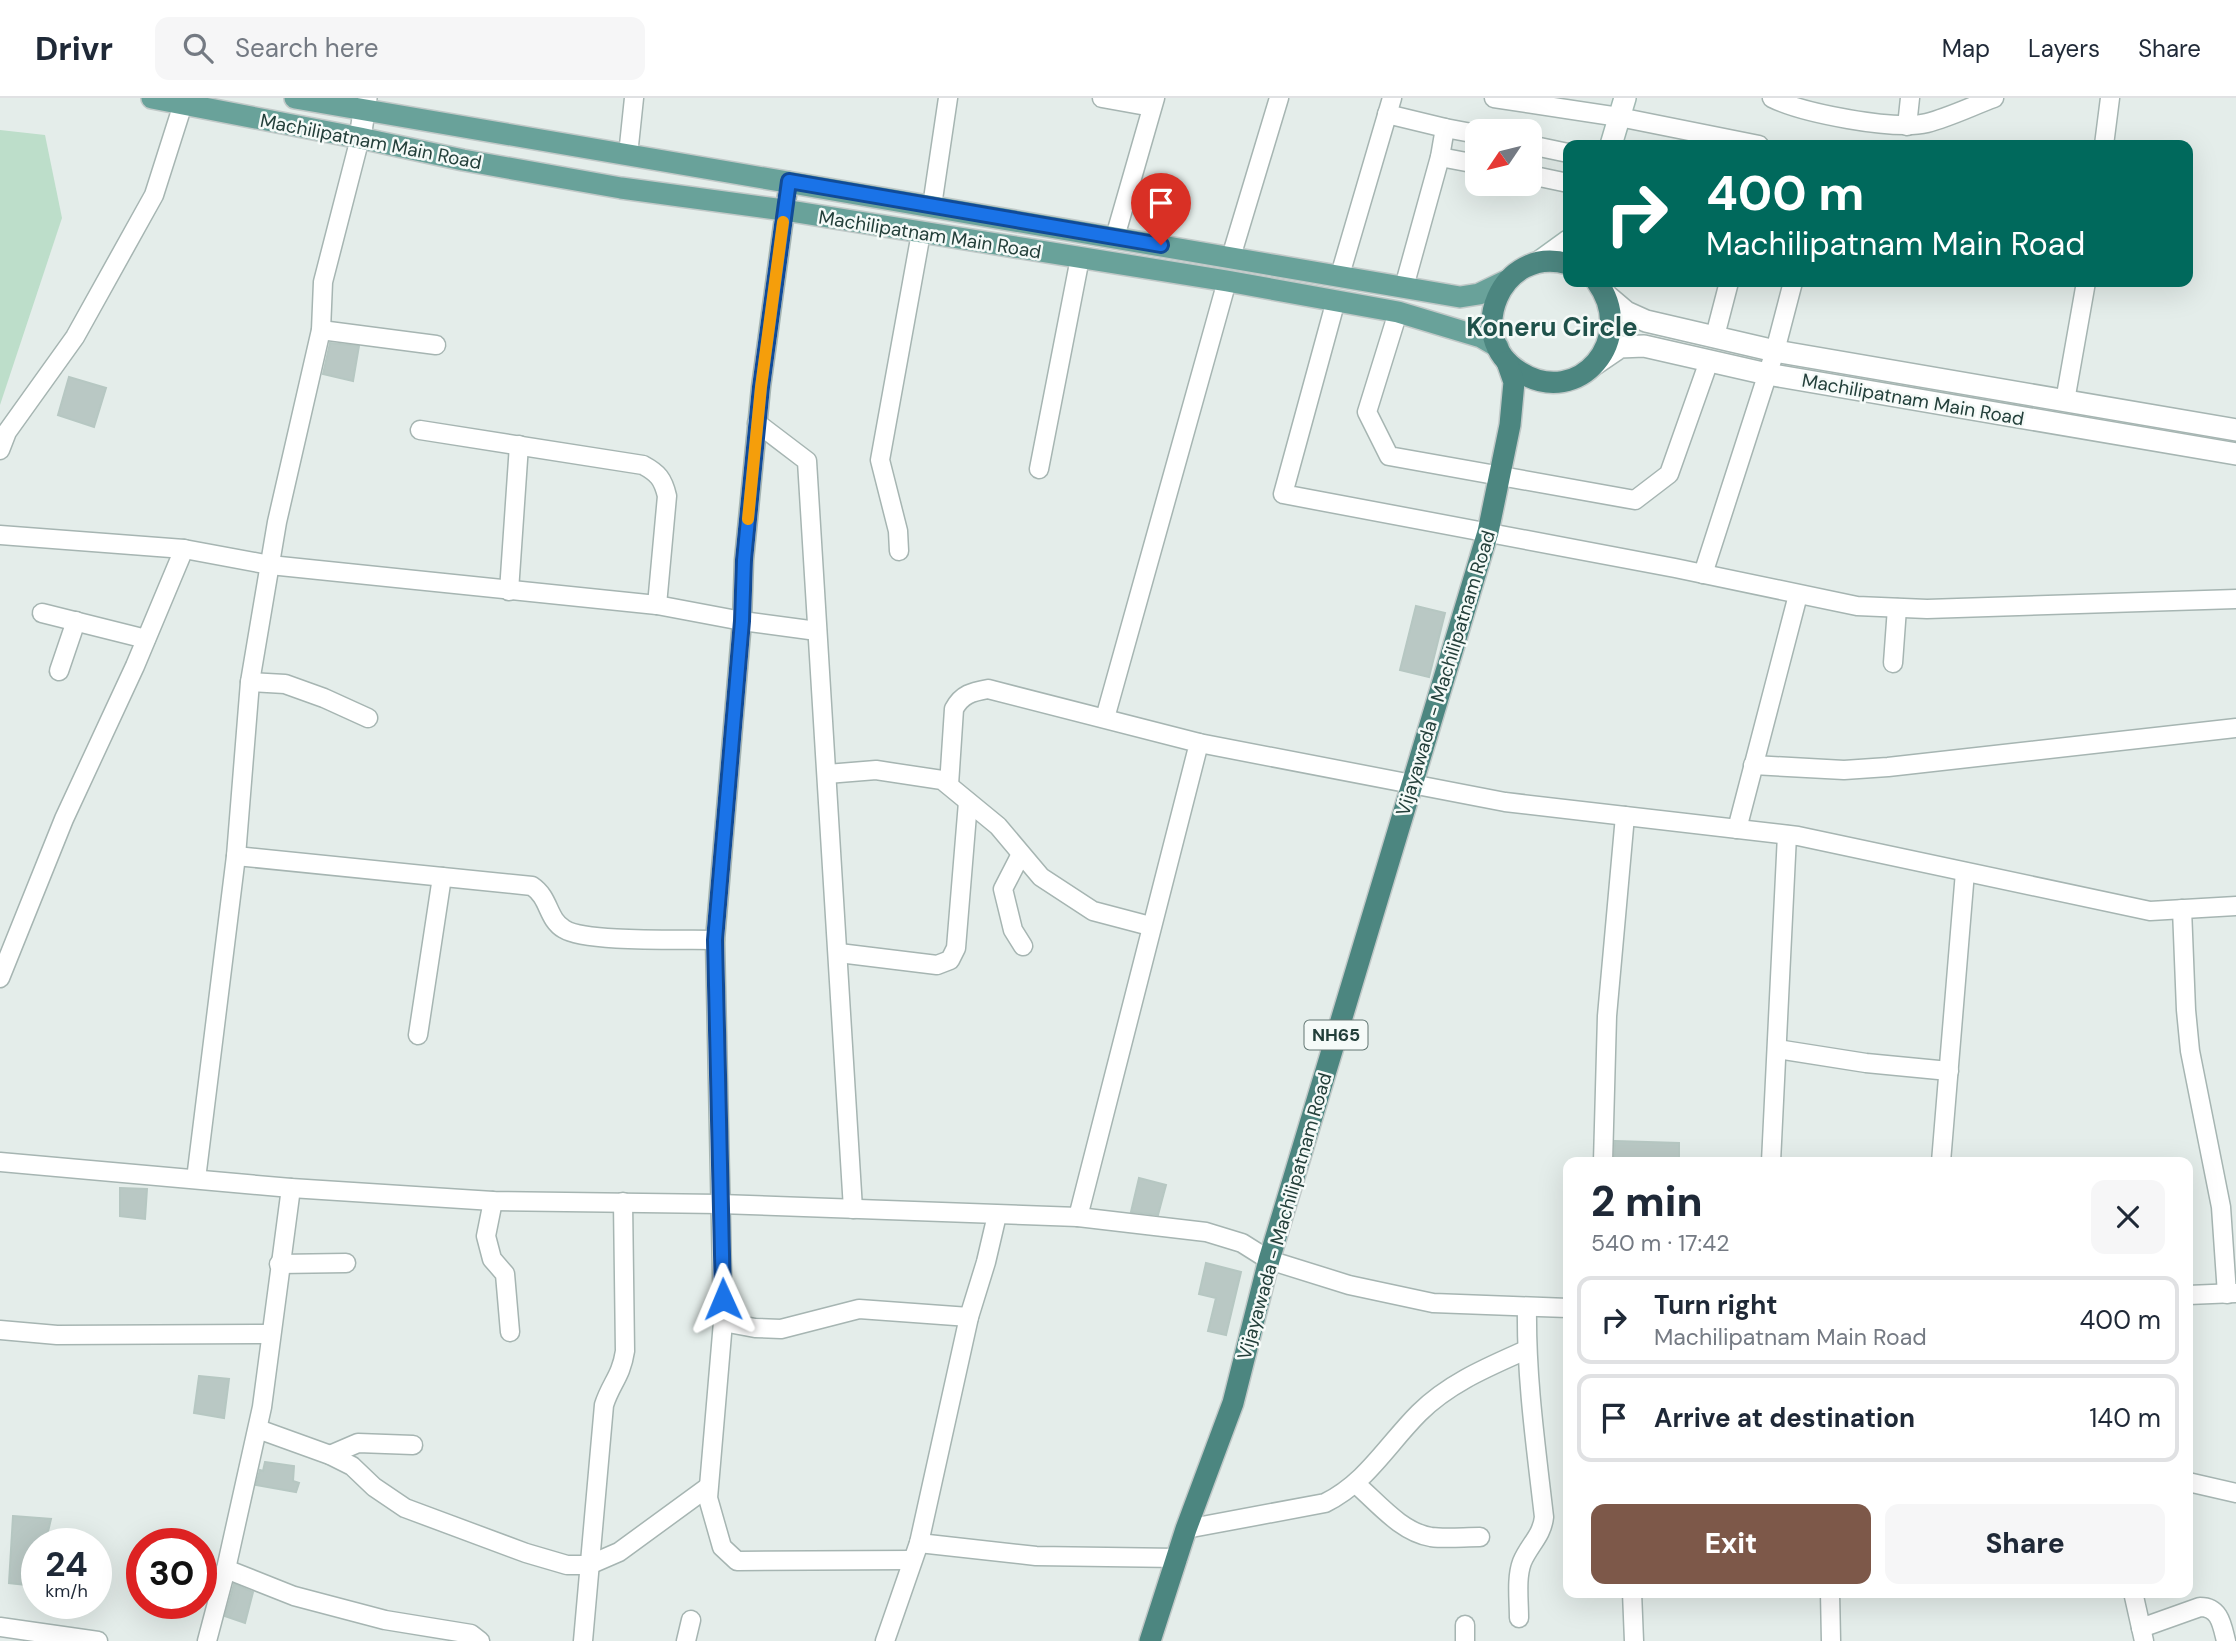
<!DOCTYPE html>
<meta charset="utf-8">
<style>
:root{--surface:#fff;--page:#f6f6f7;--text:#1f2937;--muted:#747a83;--line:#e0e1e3;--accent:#7d5849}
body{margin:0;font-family:"DM Sans",sans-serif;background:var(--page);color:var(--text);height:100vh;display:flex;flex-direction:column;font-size:26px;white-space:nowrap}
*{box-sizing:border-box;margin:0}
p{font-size:23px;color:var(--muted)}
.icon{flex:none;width:38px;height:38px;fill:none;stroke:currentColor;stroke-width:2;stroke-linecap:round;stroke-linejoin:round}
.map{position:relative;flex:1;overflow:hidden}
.drawer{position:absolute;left:1563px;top:1059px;width:630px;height:441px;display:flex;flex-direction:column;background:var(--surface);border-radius:14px;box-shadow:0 7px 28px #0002}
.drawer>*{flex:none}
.guide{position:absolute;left:1563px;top:42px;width:630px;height:147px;border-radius:14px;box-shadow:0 7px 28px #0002;background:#00695c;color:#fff;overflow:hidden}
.needle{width:46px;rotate:235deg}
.tools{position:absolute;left:1465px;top:21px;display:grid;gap:14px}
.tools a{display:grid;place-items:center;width:77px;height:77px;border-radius:14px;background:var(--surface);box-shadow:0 7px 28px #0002;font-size:35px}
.speed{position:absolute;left:21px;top:1430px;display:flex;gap:14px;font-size:35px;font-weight:700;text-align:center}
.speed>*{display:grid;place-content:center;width:91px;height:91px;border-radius:50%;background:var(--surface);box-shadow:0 7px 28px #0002;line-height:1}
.speed small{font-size:18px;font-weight:400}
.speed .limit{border:10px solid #d22;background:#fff;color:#111}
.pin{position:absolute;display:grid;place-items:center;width:60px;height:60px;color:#fff;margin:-72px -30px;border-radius:50% 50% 50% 0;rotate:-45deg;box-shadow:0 0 7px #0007}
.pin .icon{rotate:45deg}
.me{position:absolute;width:77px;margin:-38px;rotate:359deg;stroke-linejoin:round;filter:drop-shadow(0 0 5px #0008)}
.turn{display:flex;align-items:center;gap:24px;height:147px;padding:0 28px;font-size:32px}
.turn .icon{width:91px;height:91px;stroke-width:2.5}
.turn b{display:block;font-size:49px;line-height:60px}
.round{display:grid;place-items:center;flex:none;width:74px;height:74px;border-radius:14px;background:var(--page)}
.overview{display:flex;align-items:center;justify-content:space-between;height:119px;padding:0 28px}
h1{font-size:42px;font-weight:800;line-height:52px}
.action{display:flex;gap:14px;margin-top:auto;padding:14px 28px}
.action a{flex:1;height:80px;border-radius:14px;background:var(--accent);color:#fff;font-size:28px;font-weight:800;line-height:80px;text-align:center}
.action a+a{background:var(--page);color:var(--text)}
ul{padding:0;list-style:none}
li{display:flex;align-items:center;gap:21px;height:88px;margin:0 14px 10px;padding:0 14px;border:4px solid var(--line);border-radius:14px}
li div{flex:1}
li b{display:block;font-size:26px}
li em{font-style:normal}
header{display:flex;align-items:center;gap:42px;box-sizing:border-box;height:98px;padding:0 35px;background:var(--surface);border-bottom:2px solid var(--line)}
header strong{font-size:33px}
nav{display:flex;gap:38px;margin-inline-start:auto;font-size:24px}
.search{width:490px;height:63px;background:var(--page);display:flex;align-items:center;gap:18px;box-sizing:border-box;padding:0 24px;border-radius:14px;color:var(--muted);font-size:26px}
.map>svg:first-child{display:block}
.green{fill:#bddeca}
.building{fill:#b9c8c4;stroke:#b6c7c2;stroke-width:2}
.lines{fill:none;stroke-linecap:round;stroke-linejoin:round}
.minor-casing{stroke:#a6b5b2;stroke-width:21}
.tertiary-casing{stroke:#a6b5b2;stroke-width:24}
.secondary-casing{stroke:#a2b9b3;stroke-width:24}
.primary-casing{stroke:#c1c9c8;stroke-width:24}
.trunk-casing{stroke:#c1c9c8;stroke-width:24}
.minor{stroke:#fff;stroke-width:18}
.tertiary{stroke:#fff;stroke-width:21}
.secondary{stroke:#fff;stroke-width:21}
.primary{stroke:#69a29a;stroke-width:21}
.trunk{stroke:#4c8680;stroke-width:21}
.route-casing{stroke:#114b97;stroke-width:18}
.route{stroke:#1a73e8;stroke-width:12}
.slow{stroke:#f59e0b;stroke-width:12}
.labels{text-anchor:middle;stroke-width:5;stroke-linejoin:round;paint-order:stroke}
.shield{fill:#f5faf8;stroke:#627773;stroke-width:2}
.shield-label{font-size:18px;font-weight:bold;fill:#233f3a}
.street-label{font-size:19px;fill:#233f3a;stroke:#f5faf8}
.district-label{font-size:26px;font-weight:bold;fill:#1f514a;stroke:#f5faf8}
</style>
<header>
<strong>Drivr</strong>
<div class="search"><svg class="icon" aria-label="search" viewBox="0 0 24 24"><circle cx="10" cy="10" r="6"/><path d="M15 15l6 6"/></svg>Search here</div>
<nav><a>Map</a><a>Layers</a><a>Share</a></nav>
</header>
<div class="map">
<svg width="2236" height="1543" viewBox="0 0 2236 1543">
<rect width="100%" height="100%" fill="#e4edea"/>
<path class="green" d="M0 32 45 37 62 120 0 307Z"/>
<g class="building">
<path d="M330 245 359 248 353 283 323 276Z"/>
<path d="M69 279 106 290 94 329 58 317Z"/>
<path d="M1416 508 1445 515 1429 579 1400 572Z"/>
<path d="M1615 1043 1679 1045V1064H1614Z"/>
<path d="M1139 1080 1166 1087 1158 1117 1131 1114Z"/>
<path d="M120 1090 147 1091 145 1121 120 1118Z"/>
<path d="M1206 1165 1241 1174 1226 1237 1208 1233 1216 1200 1199 1196Z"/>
<path d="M199 1278 229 1281 224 1320 194 1315Z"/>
<path d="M265 1364 294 1368 293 1383 299 1385 296 1394 256 1387 260 1372 263 1373Z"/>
<path d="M13 1418 51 1421 45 1446H37L35 1488 9 1485Z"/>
<path d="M201 1469 213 1474 207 1499 201 1497Z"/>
<path d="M234 1486 253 1494 245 1525 225 1518Z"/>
</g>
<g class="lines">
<g class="minor-casing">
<g id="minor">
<path d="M1102 0 1152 9"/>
<path d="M1494 0 1619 19 1759 47"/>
<path d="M1772 0C1802 15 1894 33 1927 25 1950 19 1972 8 1994 0"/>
<path d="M1387 16 1445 30"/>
<path d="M1907 28 1910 0"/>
<path d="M1530 47 1568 55"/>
<path d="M2104 47 2110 0"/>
<path d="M628 57 634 0"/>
<path d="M1440 59 1477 66"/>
<path d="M1530 77 1568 85"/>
<path d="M789 83 761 289 744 462 742 523 715 842 723 1224 708 1400 722 1449 737 1463 912 1462"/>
<path d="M932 108 948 0"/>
<path d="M1115 139 1155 0"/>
<path d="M1231 159 1279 0"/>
<path d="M1340 177 1392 0"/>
<path d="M1404 189 1440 59 1445 30 1477 36"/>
<path d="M1336 202 1283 396 1675 470 1857 508 1927 511 2236 501"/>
<path d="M1398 214 1367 314 1389 358 1635 402 1669 376 1709 263"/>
<path d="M321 232 436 247"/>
<path d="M1715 238 1729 184"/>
<path d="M2065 303 2086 184"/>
<path d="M757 325 807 363 853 1111"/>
<path d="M420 332 643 367C658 375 663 381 667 398L657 507"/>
<path d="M0 352 7 334 75 239 154 97 183 6"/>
<path d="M1039 371 1080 160"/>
<path d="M0 437 184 451 270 467 657 507 742 523 817 533"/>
<path d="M899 453 898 433 880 362 921 135"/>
<path d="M1703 476 1775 253 1793 184"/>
<path d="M509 493 519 347"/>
<path d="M42 515 146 541"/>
<path d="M1893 565 1897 510"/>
<path d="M59 573 76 523"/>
<path d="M250 584 285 586 324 600 368 620"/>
<path d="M1105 620 1227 183"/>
<path d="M1199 645 1505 704 1798 738 2150 813 2236 808"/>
<path d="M1753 667 1844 672 1888 669 2236 630"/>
<path d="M827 676 876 672 942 682 998 728 1041 779 1093 813 1150 828"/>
<path d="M949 687 954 611C962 596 972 594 988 591L1199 645 1078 1119"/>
<path d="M1737 731 1798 497"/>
<path d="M1021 756 1003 791 1013 832 1023 848"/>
<path d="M236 758 532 788C550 800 547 821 564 831 586 845 684 841 715 842"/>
<path d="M2182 811 2186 912 2190 953 2221 1109 2227 1196"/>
<path d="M839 855 937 867 950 862 956 850 968 704"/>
<path d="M0 880 64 721 135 568 184 451"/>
<path d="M418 937 442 779"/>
<path d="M1777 951 1866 965 1949 973"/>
<path d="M0 1064 291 1090 493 1103 720 1106 1078 1119 1206 1134 1242 1145 1269 1162 1349 1187 1433 1205 1568 1210"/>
<path d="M1603 1064 1607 918 1625 718"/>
<path d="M1771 1064 1787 737"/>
<path d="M1941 1064 1965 774"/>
<path d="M196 1081 236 758 250 584 277 424 321 232 323 184 360 40"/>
<path d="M493 1103 486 1138 492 1161 505 1176 510 1234"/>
<path d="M279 1166 346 1165"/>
<path d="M2188 1197 2236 1195"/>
<path d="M723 1224 755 1230 781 1231 859 1211 969 1219"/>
<path d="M0 1232 57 1237 271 1236"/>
<path d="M258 1331 330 1357 352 1368 374 1389 405 1410 526 1455 567 1467H589L619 1454 708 1389"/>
<path d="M330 1357 358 1345 413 1347"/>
<path d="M2188 1384 2236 1395"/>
<path d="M1356 1386C1378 1405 1401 1434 1431 1439 1446 1441 1464 1439 1480 1439"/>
<path d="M1186 1431 1325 1405C1366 1385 1387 1347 1419 1315 1449 1285 1488 1269 1526 1252"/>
<path d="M919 1445 1036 1458 1178 1460"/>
<path d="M226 1471 294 1498 385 1522 471 1536 480 1543"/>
<path d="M1632 1494 1634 1543"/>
<path d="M1830 1494 1831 1543"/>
<path d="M2133 1494 2144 1543"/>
<path d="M1519 1520C1519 1502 1516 1480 1522 1464 1529 1447 1542 1438 1544 1419 1536 1349 1526 1280 1527 1210"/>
<path d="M1465 1527V1543"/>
<path d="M0 1529 98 1543"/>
<path d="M2141 1530 2200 1509C2220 1509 2222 1527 2226 1543"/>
<path d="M207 1543 226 1471 262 1309 291 1090"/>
<path d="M583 1543 604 1307C611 1285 621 1279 625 1253L623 1104"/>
<path d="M686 1543 691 1522"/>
<path d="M885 1543 919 1445 969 1219 986 1164 997 1117"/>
</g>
</g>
<g class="tertiary-casing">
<g id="tertiary">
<path d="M360 40 366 0"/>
<path d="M1606 197 1626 214 1646 223 1775 253 2236 332"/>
<path d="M1595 266 1620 249 1644 248 1767 276 2236 356"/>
</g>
</g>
<g class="secondary-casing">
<g id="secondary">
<path d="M1611 47 1625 0"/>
<path d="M1539 164 1568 143"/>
</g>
</g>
<g class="primary-casing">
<g id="primary">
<path d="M152 0 360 40 463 62 621 90 784 112 1227 183 1398 214 1481 239 1498 249"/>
<path d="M295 0 1460 199 1479 196 1506 183"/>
</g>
</g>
<g class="trunk-casing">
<g id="trunk">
<path d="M1568 166C1502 146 1462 239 1520 274 1579 311 1638 241 1597 184"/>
<path d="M1150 1543 1186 1431 1233 1305 1269 1162 1488 434 1510 327 1514 284 1507 264"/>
</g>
</g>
<use href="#minor" class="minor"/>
<use href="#tertiary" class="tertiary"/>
<use href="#secondary" class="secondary"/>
<use href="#primary" class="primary"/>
<use href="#trunk" class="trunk"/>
</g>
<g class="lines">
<g class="route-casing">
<path id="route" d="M723 1201 715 842 742 523 744 462 761 289 789 83 1161 147"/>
</g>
<use href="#route" class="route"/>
<path class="slow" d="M748 421 761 289 783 124"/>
</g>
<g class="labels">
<rect class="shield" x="1304.5" y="922.5" width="63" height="29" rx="5"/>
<g class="shield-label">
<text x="1336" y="943">NH65</text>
</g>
<g class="street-label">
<text transform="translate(371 43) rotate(11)" y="7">Machilipatnam Main Road</text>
<text transform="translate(930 136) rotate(9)" y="7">Machilipatnam Main Road</text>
<text transform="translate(1913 301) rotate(10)" y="7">Machilipatnam Main Road</text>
<text transform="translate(1445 575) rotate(-73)" y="7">Vijayawada - Machilipatnam Road</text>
<text transform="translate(1284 1118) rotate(-74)" y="7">Vijayawada - Machilipatnam Road</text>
</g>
<g class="district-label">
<text x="1552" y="238">Koneru Circle</text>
</g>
</g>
</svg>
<div class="tools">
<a><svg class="needle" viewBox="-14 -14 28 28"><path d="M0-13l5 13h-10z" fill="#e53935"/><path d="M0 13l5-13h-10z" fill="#747a83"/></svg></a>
</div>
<div class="speed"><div>24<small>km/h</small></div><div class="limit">30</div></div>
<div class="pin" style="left:1161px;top:147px;background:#d93025"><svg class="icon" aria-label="arrive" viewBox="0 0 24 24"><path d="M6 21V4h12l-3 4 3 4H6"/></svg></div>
<svg class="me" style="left:723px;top:1201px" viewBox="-20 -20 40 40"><path d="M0-17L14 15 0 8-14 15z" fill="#1a73e8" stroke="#fff" stroke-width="4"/></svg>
<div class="guide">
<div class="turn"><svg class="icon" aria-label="right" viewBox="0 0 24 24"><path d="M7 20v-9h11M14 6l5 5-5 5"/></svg><div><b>400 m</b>Machilipatnam Main Road</div></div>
</div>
<section class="drawer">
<div class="overview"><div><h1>2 min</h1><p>540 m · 17:42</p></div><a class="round"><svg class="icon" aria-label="close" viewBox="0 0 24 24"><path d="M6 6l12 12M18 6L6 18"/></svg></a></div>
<ul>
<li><svg class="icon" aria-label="right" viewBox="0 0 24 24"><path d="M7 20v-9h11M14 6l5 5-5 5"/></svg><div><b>Turn right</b><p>Machilipatnam Main Road</p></div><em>400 m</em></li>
<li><svg class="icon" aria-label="arrive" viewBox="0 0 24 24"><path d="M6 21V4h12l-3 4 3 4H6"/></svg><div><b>Arrive at destination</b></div><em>140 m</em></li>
</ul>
<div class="action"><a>Exit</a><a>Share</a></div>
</section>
</div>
